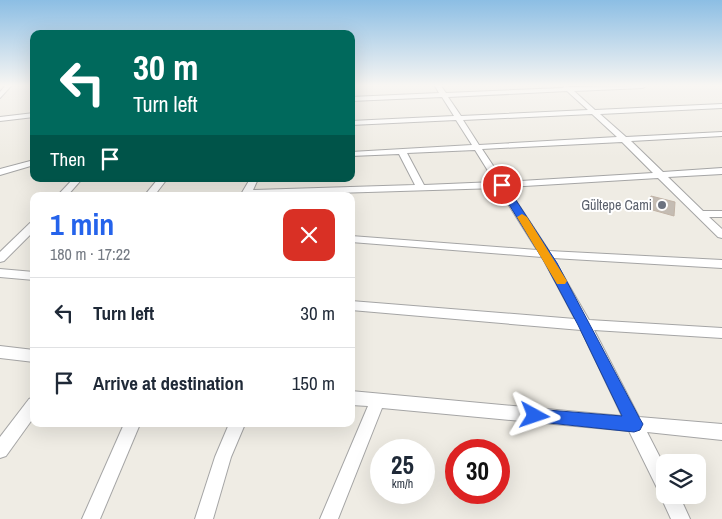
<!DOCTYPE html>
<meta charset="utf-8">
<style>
:root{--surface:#fff;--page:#f2f2f3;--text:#1f2937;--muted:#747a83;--line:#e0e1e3;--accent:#2563eb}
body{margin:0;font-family:"Archivo Narrow",sans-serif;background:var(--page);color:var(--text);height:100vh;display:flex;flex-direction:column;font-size:19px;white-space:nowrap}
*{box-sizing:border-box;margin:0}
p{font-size:16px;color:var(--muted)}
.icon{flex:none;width:28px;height:28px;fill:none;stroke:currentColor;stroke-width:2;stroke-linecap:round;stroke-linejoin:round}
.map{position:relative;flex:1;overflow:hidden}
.side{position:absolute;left:30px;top:192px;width:325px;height:235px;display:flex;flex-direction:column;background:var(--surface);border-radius:10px;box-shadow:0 5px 20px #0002}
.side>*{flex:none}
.banner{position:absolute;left:30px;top:30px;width:325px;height:152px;border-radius:10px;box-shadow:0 5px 20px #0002;background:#00695c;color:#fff;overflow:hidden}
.controls{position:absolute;left:656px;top:454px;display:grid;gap:10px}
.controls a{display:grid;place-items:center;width:50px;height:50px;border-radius:10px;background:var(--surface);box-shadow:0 5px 20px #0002;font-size:25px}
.speed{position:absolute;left:370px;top:439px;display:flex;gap:10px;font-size:25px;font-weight:700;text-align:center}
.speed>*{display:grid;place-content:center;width:65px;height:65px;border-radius:50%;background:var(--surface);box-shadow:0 5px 20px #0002;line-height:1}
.speed small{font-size:12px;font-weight:400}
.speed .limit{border:8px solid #d22;background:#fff;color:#111}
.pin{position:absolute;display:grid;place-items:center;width:42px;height:42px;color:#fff;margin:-21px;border:2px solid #fff;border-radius:50%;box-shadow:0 1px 5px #0007}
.me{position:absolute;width:55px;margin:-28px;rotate:95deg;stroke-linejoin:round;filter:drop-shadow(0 0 4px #0008)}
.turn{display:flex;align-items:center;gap:18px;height:105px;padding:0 20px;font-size:22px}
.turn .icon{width:65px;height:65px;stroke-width:2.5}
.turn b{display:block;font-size:35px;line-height:42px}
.then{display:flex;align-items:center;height:48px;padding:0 20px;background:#0003;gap:10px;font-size:19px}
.round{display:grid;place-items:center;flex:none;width:52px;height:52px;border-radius:10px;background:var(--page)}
.summary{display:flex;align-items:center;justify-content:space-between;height:85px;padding:0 20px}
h1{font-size:30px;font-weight:700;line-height:38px;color:var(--accent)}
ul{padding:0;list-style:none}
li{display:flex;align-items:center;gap:15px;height:70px;padding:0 20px;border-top:1px solid var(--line)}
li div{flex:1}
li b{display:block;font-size:19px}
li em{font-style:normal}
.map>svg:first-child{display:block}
.building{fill:#c4bcb3;stroke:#c1b3a6}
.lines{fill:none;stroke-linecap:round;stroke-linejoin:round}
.minor-casing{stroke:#a5a5a5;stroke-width:2}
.minor{fill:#fff;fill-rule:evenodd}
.route{fill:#2563eb;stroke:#184099}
.slow{fill:#f59e0b}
.worship-dot{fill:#6b7280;stroke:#fff;stroke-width:2}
.labels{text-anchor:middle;stroke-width:4;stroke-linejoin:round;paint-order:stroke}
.worship-label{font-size:14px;fill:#5b616d;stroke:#fff;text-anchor:end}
</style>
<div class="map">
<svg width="722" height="519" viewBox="0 0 722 519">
<rect width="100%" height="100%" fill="#efece4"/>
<path class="building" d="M651 196 675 202 674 216 649 209Z"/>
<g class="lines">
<g class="minor-casing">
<g id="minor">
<path d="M5 86H11L0 98V92Z"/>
<path d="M435 86H441L446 93 563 88 564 86 570 87 646 86 643 88 574 91 595 110 722 104V108L600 114 626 137 722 132V136L631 141 663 172 722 168V174L668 177 703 211H722V217H709L722 229V238L718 237 658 178 507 187 549 251 722 260V268L553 258 589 320 722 328V338L594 330 639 417 722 424V440L647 432 665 467V495H679L690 519H671L660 495 661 493 659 492 629 431 382 408 338 519H320L368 406 351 405V391L622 416 581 330 351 310V301L575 319 542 257 351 242V236L537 250 498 188 240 196 250 179H258L253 190 415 185 399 154 351 156V152L472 145 456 120 351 125V121L454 116 442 97 351 101V97L439 93ZM567 91 588 110 461 116 448 97ZM592 114 617 137 479 145 463 120ZM622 142 653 173 504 182 482 149ZM475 150 495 182 424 185 407 153Z"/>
<path d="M34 113V117L0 121V117Z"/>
<path d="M34 160V165L0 175V169Z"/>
<path d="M73 179H82L67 196H57Z"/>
<path d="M158 179H167L154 196H144Z"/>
<path d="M34 222V231L4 261 0 262V252L30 223Z"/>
<path d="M0 269 34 272V280L0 277Z"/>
<path d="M0 346 34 350V362L0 358Z"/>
<path d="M34 397V417L6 456 0 458V437L29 399Z"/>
<path d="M124 424H140L100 519H82Z"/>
<path d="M229 424H245L231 457 213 519H195L215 457Z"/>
</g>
</g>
<use href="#minor" class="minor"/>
</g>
<linearGradient id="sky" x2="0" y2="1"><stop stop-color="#8cbee4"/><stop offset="0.54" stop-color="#f8f6f3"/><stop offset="1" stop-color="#f8f6f3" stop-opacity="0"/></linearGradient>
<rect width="722" height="158" fill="url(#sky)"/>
<path class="route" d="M502 182 506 185 557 263 640 419 643 424 640 430 634 432 530 421 527 416 530 411 535 409 622 416 578 325 545 263 497 185Z"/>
<path class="slow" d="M522 214 527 217 565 278 567 281 565 284H557L517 217Z"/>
<circle class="worship-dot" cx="662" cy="205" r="5"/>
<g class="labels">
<g class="worship-label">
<text x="652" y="210">Gültepe Cami</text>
</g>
</g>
</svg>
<div class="controls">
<a><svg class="icon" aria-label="layers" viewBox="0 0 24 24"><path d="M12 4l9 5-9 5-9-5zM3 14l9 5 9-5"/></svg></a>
</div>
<div class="speed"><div>25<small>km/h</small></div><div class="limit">30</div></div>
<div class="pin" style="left:502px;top:185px;background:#d93025"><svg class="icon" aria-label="arrive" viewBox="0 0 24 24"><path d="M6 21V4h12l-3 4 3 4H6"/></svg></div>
<svg class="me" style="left:535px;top:416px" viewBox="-20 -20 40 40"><path d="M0-17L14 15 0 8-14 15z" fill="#2563eb" stroke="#fff" stroke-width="4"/></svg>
<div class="banner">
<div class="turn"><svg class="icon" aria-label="left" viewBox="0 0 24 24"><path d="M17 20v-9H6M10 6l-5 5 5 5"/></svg><div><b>30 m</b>Turn left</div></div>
<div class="then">Then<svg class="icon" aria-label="arrive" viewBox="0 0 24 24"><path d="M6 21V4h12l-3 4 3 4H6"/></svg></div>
</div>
<section class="side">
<div class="summary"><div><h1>1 min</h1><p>180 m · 17:22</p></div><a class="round" style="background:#d93025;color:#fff"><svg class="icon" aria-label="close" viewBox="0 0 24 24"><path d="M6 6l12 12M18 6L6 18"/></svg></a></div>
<ul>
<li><svg class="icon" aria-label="left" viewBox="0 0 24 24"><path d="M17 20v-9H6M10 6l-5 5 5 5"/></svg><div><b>Turn left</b></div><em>30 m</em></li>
<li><svg class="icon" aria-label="arrive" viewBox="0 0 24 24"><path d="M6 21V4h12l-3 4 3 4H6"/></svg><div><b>Arrive at destination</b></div><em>150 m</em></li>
</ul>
</section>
</div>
